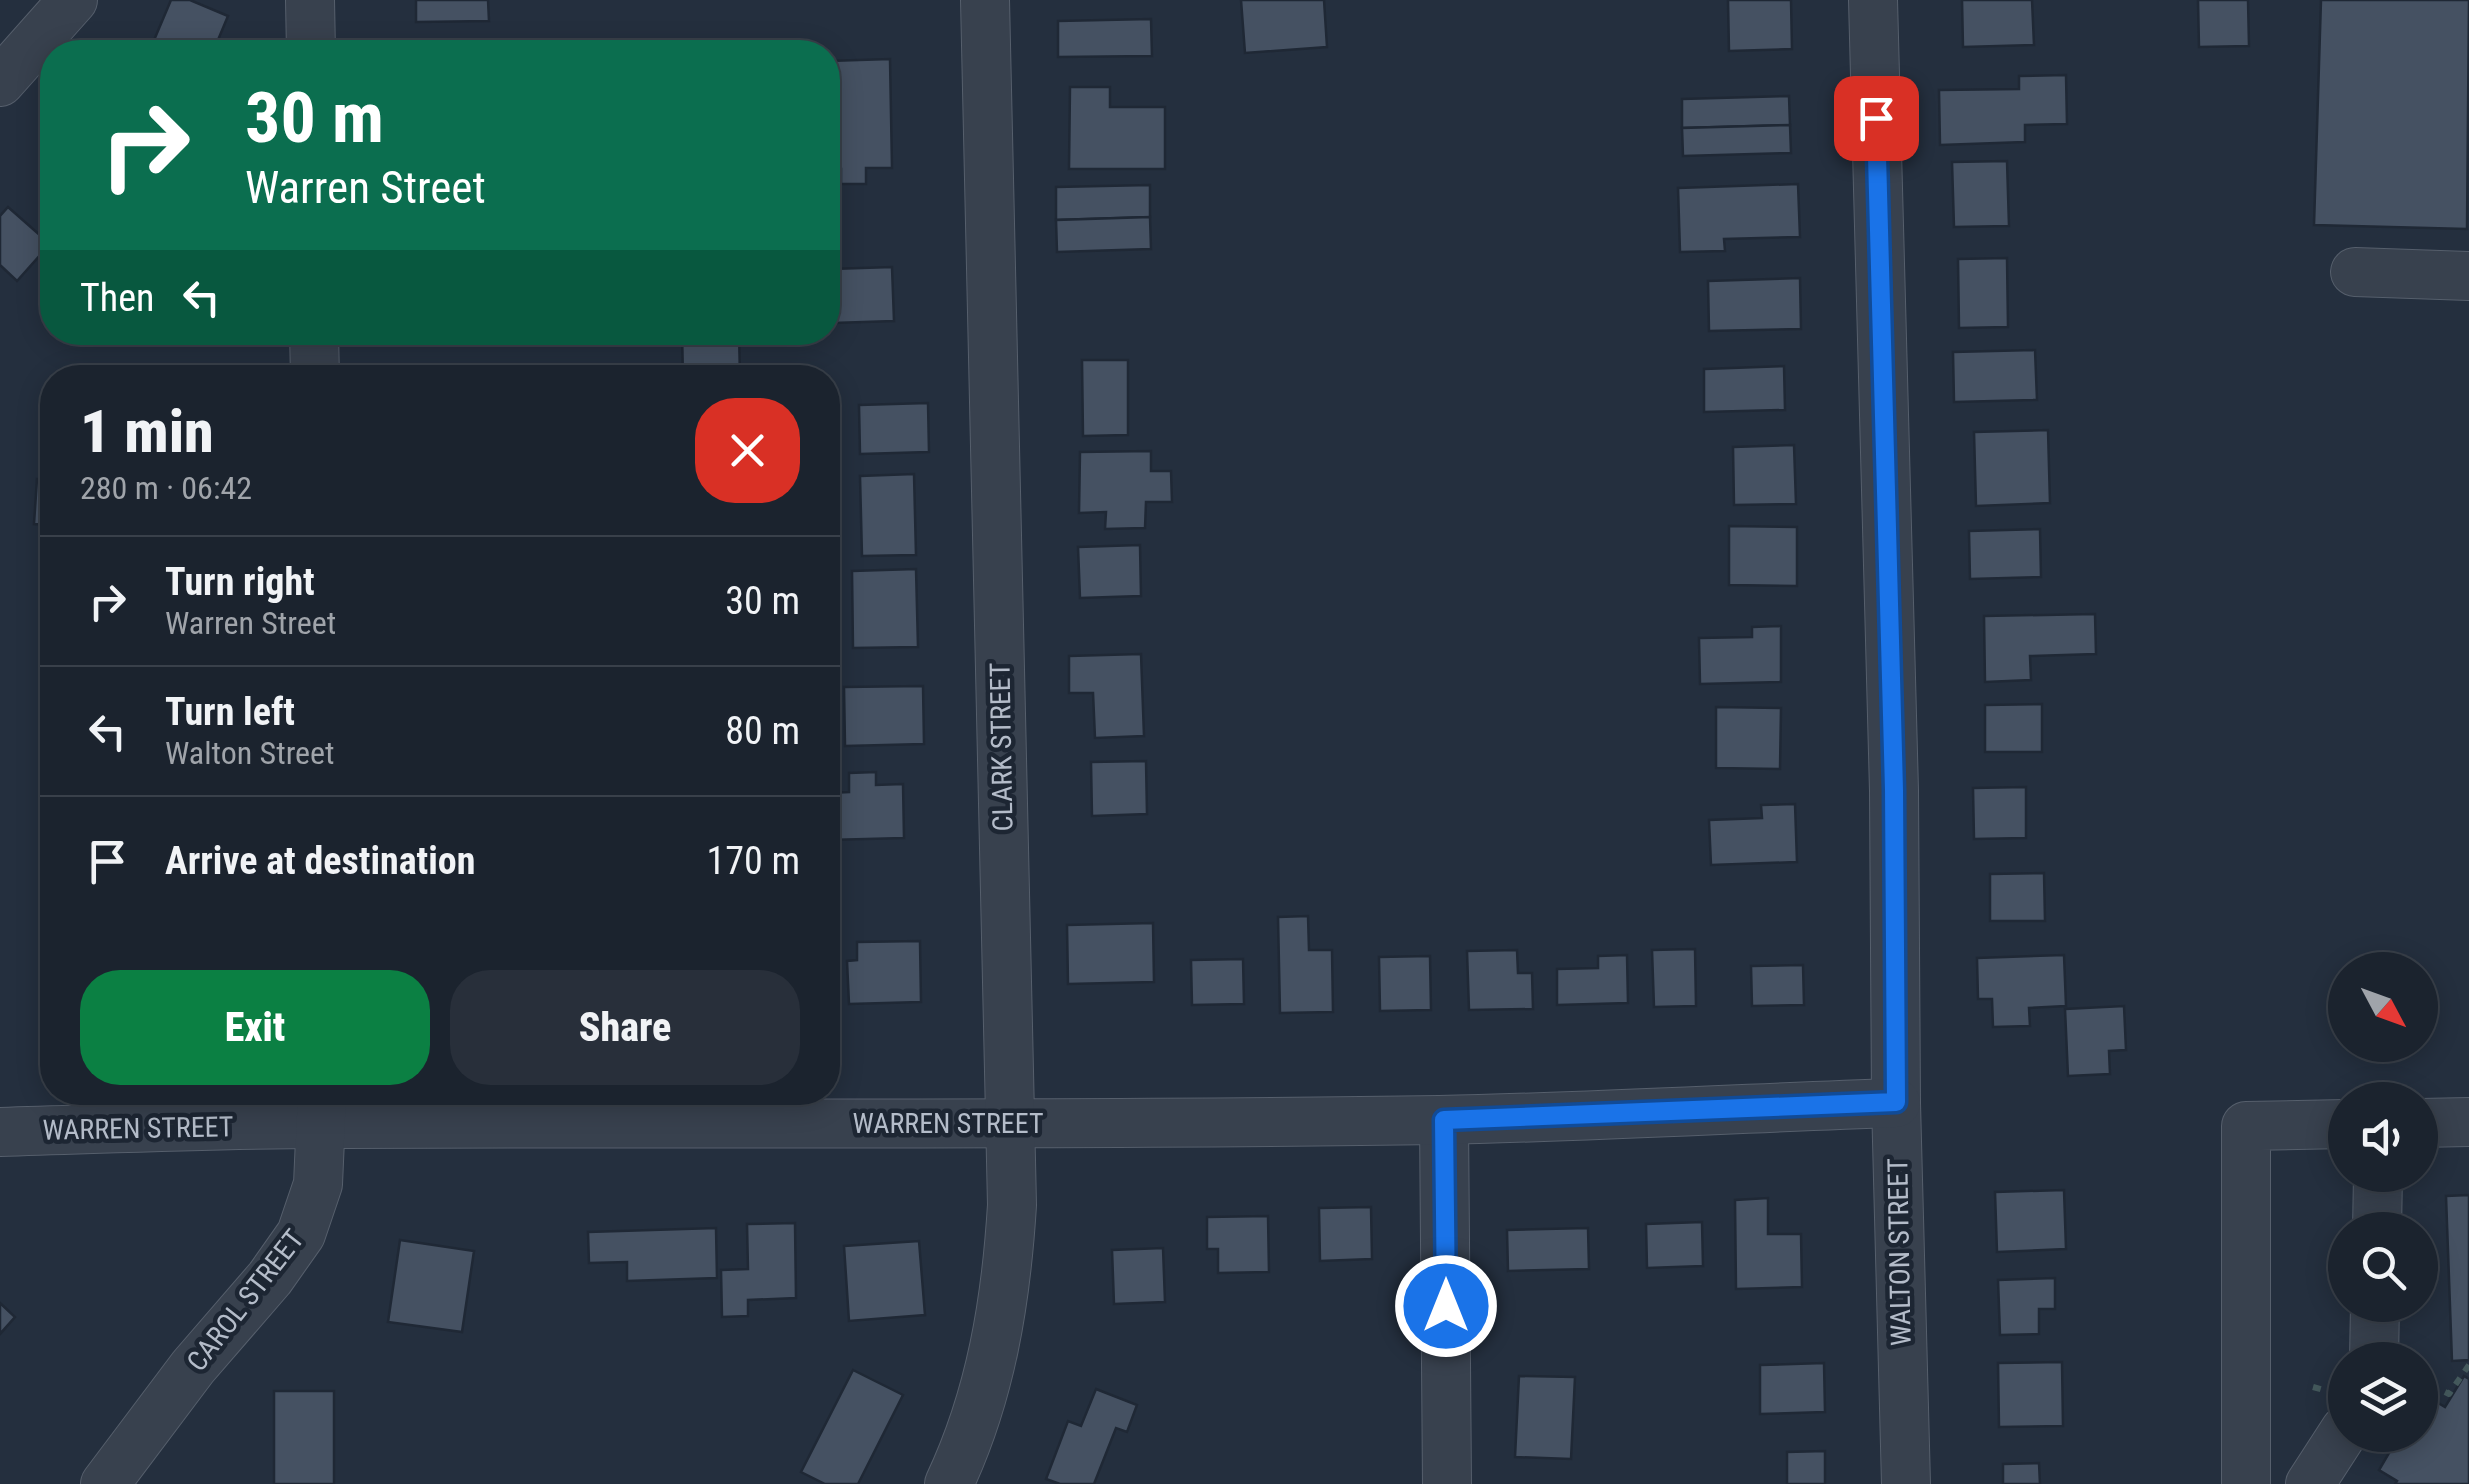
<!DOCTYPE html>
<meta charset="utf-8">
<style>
:root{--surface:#1b232e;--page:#282f3a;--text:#f1f3f6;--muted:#a0a4aa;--line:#39404a;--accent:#0b8043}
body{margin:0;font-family:"Roboto Condensed",sans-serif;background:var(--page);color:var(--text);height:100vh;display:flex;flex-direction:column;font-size:38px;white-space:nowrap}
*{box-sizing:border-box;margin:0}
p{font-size:32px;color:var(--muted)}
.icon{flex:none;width:55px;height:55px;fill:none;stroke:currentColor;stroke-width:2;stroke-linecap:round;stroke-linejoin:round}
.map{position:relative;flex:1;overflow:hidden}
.sheet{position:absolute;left:40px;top:365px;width:800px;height:740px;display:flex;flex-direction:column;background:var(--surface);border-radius:40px;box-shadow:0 5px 25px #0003,0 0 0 2px var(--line)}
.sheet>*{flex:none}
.banner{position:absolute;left:40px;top:40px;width:800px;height:305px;border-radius:40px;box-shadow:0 5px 25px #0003,0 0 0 2px var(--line);background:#0b6e4f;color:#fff;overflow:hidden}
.needle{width:65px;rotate:131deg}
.fabs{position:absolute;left:2328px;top:952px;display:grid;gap:20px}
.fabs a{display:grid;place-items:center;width:110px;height:110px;border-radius:50%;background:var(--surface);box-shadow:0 5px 25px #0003,0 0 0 2px var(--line);font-size:50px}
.pin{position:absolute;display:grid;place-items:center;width:85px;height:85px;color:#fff;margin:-42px;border-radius:20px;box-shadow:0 5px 15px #0006}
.me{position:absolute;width:110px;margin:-55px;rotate:0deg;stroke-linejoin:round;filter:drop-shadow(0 0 8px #0008)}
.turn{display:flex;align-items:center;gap:35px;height:210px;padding:0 40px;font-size:45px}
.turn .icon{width:130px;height:130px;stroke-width:2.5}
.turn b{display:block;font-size:70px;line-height:85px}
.then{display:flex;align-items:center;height:95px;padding:0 40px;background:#0003;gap:20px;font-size:38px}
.round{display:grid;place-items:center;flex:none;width:105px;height:105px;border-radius:40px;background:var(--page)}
.head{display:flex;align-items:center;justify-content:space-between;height:170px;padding:0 40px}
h1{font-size:60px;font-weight:800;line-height:75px}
.action{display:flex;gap:20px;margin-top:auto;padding:20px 40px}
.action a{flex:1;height:115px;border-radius:40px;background:var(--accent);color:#fff;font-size:40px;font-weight:800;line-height:115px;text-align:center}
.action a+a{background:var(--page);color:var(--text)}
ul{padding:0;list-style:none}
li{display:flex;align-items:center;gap:30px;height:130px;padding:0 40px;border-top:2px solid var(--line)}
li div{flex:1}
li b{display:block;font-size:38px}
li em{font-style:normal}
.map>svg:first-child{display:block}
.building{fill:#455162;stroke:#1f2835;stroke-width:2.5}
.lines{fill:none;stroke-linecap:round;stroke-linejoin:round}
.minor-casing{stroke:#565f6c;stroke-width:50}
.path{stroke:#44595c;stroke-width:6;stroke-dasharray:8 8;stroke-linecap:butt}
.minor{stroke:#38414e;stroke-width:48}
.route-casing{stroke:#114b97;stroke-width:25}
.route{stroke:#1a73e8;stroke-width:18}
.labels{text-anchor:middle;stroke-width:9;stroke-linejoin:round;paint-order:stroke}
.street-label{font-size:28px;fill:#b4bcc9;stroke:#1d2633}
</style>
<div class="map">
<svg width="2469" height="1484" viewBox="0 0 2469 1484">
<rect width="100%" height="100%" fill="#242f3e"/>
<g class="building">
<path d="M171 0H190L228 16 213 52H149Z"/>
<path d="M416 0H488L489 21 416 22Z"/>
<path d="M1241 0H1324L1327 47 1245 53Z"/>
<path d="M1728 0H1791L1792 49 1729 51Z"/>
<path d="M1962 0H2032L2034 45 1963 47Z"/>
<path d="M2198 0H2248L2249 46 2199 47Z"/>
<path d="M2321 0H2469L2467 229 2314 225Z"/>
<path d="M1151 19 1152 56 1058 57V21Z"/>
<path d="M471 47V52H429L428 48Z"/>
<path d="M890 59 892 168H866V184H841V169H828V61Z"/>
<path d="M2066 75 2067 124 2025 125V142L1940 145 1939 90 2019 89V76Z"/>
<path d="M1070 87H1110V107H1165V169H1069Z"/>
<path d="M1789 96 1790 125 1682 128V99Z"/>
<path d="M1790 125 1791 153 1683 156 1682 128Z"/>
<path d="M2007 161 2009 226 1954 227 1952 162Z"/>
<path d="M1798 184 1800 237 1724 239 1725 251 1680 252 1678 188Z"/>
<path d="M1150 185V217L1056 220V187Z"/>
<path d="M8 207 50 244 17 281 0 265V216Z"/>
<path d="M1150 217 1151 249 1057 252 1056 220Z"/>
<path d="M2007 258 2008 327 1959 328 1958 259Z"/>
<path d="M892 267 894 321 833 323 831 269Z"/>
<path d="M1800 278 1801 329 1709 331 1708 281Z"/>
<rect x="420" y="332" width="50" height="13"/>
<path d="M682 332H739L740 377 683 378Z"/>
<path d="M2035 350 2037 400 1954 402 1953 352Z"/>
<path d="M1082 360H1128V435L1083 436Z"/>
<path d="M1784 366 1785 410 1704 412V369Z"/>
<rect x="176" y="372" width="42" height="6"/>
<path d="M928 403 929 452 860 454 859 405Z"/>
<path d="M2048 430 2050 503 1976 506 1974 432Z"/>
<path d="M1794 445 1796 504 1734 505 1733 447Z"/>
<path d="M1151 451V471H1171L1172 502H1146L1145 528 1105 529 1106 512 1079 513 1080 452Z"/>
<path d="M914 474 916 555 862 556 860 476Z"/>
<path d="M37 479 52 480V525L34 524Z"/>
<path d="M1729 526 1797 527V586L1729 585Z"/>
<path d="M2040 529 2041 577 1970 579 1969 531Z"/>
<path d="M1140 545 1141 596 1080 598 1078 547Z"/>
<path d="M916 569 918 647 853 648 852 571Z"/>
<path d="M2095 614 2096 654 2030 656 2031 680 1985 682 1984 616Z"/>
<path d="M1781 626V682L1700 684 1699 638 1752 637V627Z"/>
<path d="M1141 654 1144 736 1095 738 1093 693H1069V656Z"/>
<path d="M923 686 924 744 845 746 844 687Z"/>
<path d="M2042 704V752H1985V705Z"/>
<path d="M1716 707 1781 708 1780 769 1716 768Z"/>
<path d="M1146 761 1147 814 1092 816 1091 762Z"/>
<path d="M876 772V785L903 784 904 838 828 840V793L849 792V773Z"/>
<path d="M2026 787V838L1974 839 1973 788Z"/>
<path d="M1795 804 1797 862 1711 865 1709 820 1762 818 1761 805Z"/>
<path d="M2044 873 2045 921H1990V874Z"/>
<path d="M1308 916 1309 950H1332L1333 1012 1280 1013 1278 917Z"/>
<path d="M1153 923 1154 982 1068 984 1067 925Z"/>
<path d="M920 941 921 1002 849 1004 847 961 857 960V942Z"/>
<path d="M1695 949 1696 1006 1654 1007 1652 950Z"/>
<path d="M1517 950 1518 973H1532L1533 1009 1469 1010 1467 951Z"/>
<path d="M1627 955 1628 1003 1557 1005V969L1598 968V956Z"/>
<path d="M2064 955 2066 1006 2029 1008 2030 1026 1993 1027 1992 999H1978L1977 958Z"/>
<path d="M1430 956 1431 1010 1380 1011 1379 957Z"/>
<path d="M1243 959 1244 1004 1192 1005 1191 960Z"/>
<path d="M1803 965 1804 1005 1752 1006 1751 966Z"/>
<path d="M2124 1006 2126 1050 2109 1051 2110 1074 2068 1076 2065 1009Z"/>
<path d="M2064 1190 2066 1249 1997 1252 1995 1192Z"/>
<path d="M2469 1195V1360L2452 1361 2446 1196Z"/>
<path d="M1768 1198V1234H1801L1802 1287 1736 1289 1735 1200Z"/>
<path d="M1371 1207 1372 1259 1320 1261 1319 1208Z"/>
<path d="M1268 1216 1269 1272 1218 1273V1249H1207V1217Z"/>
<path d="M1702 1222 1703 1266 1647 1268 1646 1224Z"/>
<path d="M795 1223 796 1298 748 1300V1316L722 1317 721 1270 748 1269 747 1224Z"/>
<path d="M716 1228 717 1278 627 1281V1262L589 1263 588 1232Z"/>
<path d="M1588 1228 1589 1269 1508 1271 1507 1230Z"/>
<path d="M400 1240 474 1251 462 1332 388 1322Z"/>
<path d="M919 1241 925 1315 849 1321 844 1246Z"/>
<path d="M1163 1248 1165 1302 1114 1304 1112 1250Z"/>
<path d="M2055 1278V1309H2039V1334L2000 1335 1998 1280Z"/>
<path d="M0 1303 15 1317 0 1334Z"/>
<path d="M2062 1362 2063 1426 1999 1427 1998 1363Z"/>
<path d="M1824 1363 1825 1412 1760 1414V1365Z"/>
<path d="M853 1370 903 1395 858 1484H825L801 1472Z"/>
<path d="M1519 1376 1575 1377 1571 1459 1515 1457Z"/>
<path d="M2464 1376 2469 1379V1484H2395L2397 1481 2379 1470 2393 1446 2398 1449 2407 1435H2420V1404L2425 1395 2445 1407Z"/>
<path d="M1096 1389 1137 1405 1127 1432 1116 1428 1094 1484H1060L1046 1479 1068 1421 1081 1426Z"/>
<rect x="274" y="1391" width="60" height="93"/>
<path d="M1825 1451V1484H1787V1452Z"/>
<path d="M2039 1463 2040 1484H2003V1464Z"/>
</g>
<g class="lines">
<g class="minor-casing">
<g id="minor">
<path d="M310 0 311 52"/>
<path d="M1873 0 1894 791 1896 1103 1906 1484"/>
<path d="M0 82 73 0"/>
<path d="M2355 272 2469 276"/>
<path d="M314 332 315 378"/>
<path d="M1444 1120 1447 1484"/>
<path d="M2420 1123 2469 1122"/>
<path d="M0 1132C108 1129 216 1124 324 1124 696 1122 1067 1126 1439 1120 1591 1117 1744 1108 1896 1103"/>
<path d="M2377 1230 2378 1175"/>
<path d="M2374 1360 2375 1305"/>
<path d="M105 1484 193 1367 270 1278 301 1234 318 1184 322 1094"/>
<path d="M949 1484C991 1395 1006 1302 1012 1205L985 0"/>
<path d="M2246 1484V1126L2345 1124"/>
<path d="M2310 1484 2345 1430"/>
</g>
</g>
<g class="path">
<path d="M2313 1387 2327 1391"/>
<path d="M2445 1392 2449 1394 2469 1365"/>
</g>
<use href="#minor" class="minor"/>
</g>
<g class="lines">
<g class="route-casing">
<path id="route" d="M1446 1306 1444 1120 1896 1102 1894 790 1876 118"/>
</g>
<use href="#route" class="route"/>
</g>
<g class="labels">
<g class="street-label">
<text transform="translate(1001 747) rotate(-91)" y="10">CLARK STREET</text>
<text x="948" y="1133">WARREN STREET</text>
<text transform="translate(138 1128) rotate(-1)" y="10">WARREN STREET</text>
<text transform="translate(1899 1252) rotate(-91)" y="10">WALTON STREET</text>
<text transform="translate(245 1300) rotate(-52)" y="10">CAROL STREET</text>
</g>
</g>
</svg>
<div class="fabs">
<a><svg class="needle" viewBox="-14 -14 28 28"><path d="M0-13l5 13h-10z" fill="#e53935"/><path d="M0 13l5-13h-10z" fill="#a0a4aa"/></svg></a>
<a><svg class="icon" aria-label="sound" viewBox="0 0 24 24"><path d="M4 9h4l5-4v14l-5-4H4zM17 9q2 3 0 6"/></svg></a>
<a><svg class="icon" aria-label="search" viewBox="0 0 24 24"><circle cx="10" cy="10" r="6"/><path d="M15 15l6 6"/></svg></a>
<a><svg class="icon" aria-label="layers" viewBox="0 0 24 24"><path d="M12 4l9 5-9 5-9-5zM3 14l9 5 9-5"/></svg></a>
</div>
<div class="pin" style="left:1876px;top:118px;background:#d93025"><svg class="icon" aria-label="arrive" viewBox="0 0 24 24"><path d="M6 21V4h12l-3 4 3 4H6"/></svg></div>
<svg class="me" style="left:1446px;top:1306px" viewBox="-20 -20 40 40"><circle r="17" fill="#1a73e8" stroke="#fff" stroke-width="3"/><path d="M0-11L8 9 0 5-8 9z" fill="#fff"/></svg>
<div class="banner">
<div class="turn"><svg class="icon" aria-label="right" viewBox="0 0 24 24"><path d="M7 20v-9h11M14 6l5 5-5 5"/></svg><div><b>30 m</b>Warren Street</div></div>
<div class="then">Then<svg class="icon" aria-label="left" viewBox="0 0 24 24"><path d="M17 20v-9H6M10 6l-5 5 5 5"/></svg></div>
</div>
<section class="sheet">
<div class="head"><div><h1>1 min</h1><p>280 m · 06:42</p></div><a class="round" style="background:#d93025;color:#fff"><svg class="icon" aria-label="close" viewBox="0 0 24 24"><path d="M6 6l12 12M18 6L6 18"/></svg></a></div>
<ul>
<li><svg class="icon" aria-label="right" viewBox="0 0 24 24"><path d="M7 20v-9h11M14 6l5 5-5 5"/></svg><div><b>Turn right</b><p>Warren Street</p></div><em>30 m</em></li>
<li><svg class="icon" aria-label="left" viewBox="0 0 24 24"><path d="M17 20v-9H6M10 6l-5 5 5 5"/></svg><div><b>Turn left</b><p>Walton Street</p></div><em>80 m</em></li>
<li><svg class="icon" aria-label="arrive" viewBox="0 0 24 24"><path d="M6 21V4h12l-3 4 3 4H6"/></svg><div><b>Arrive at destination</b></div><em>170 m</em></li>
</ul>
<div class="action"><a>Exit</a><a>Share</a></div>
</section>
</div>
